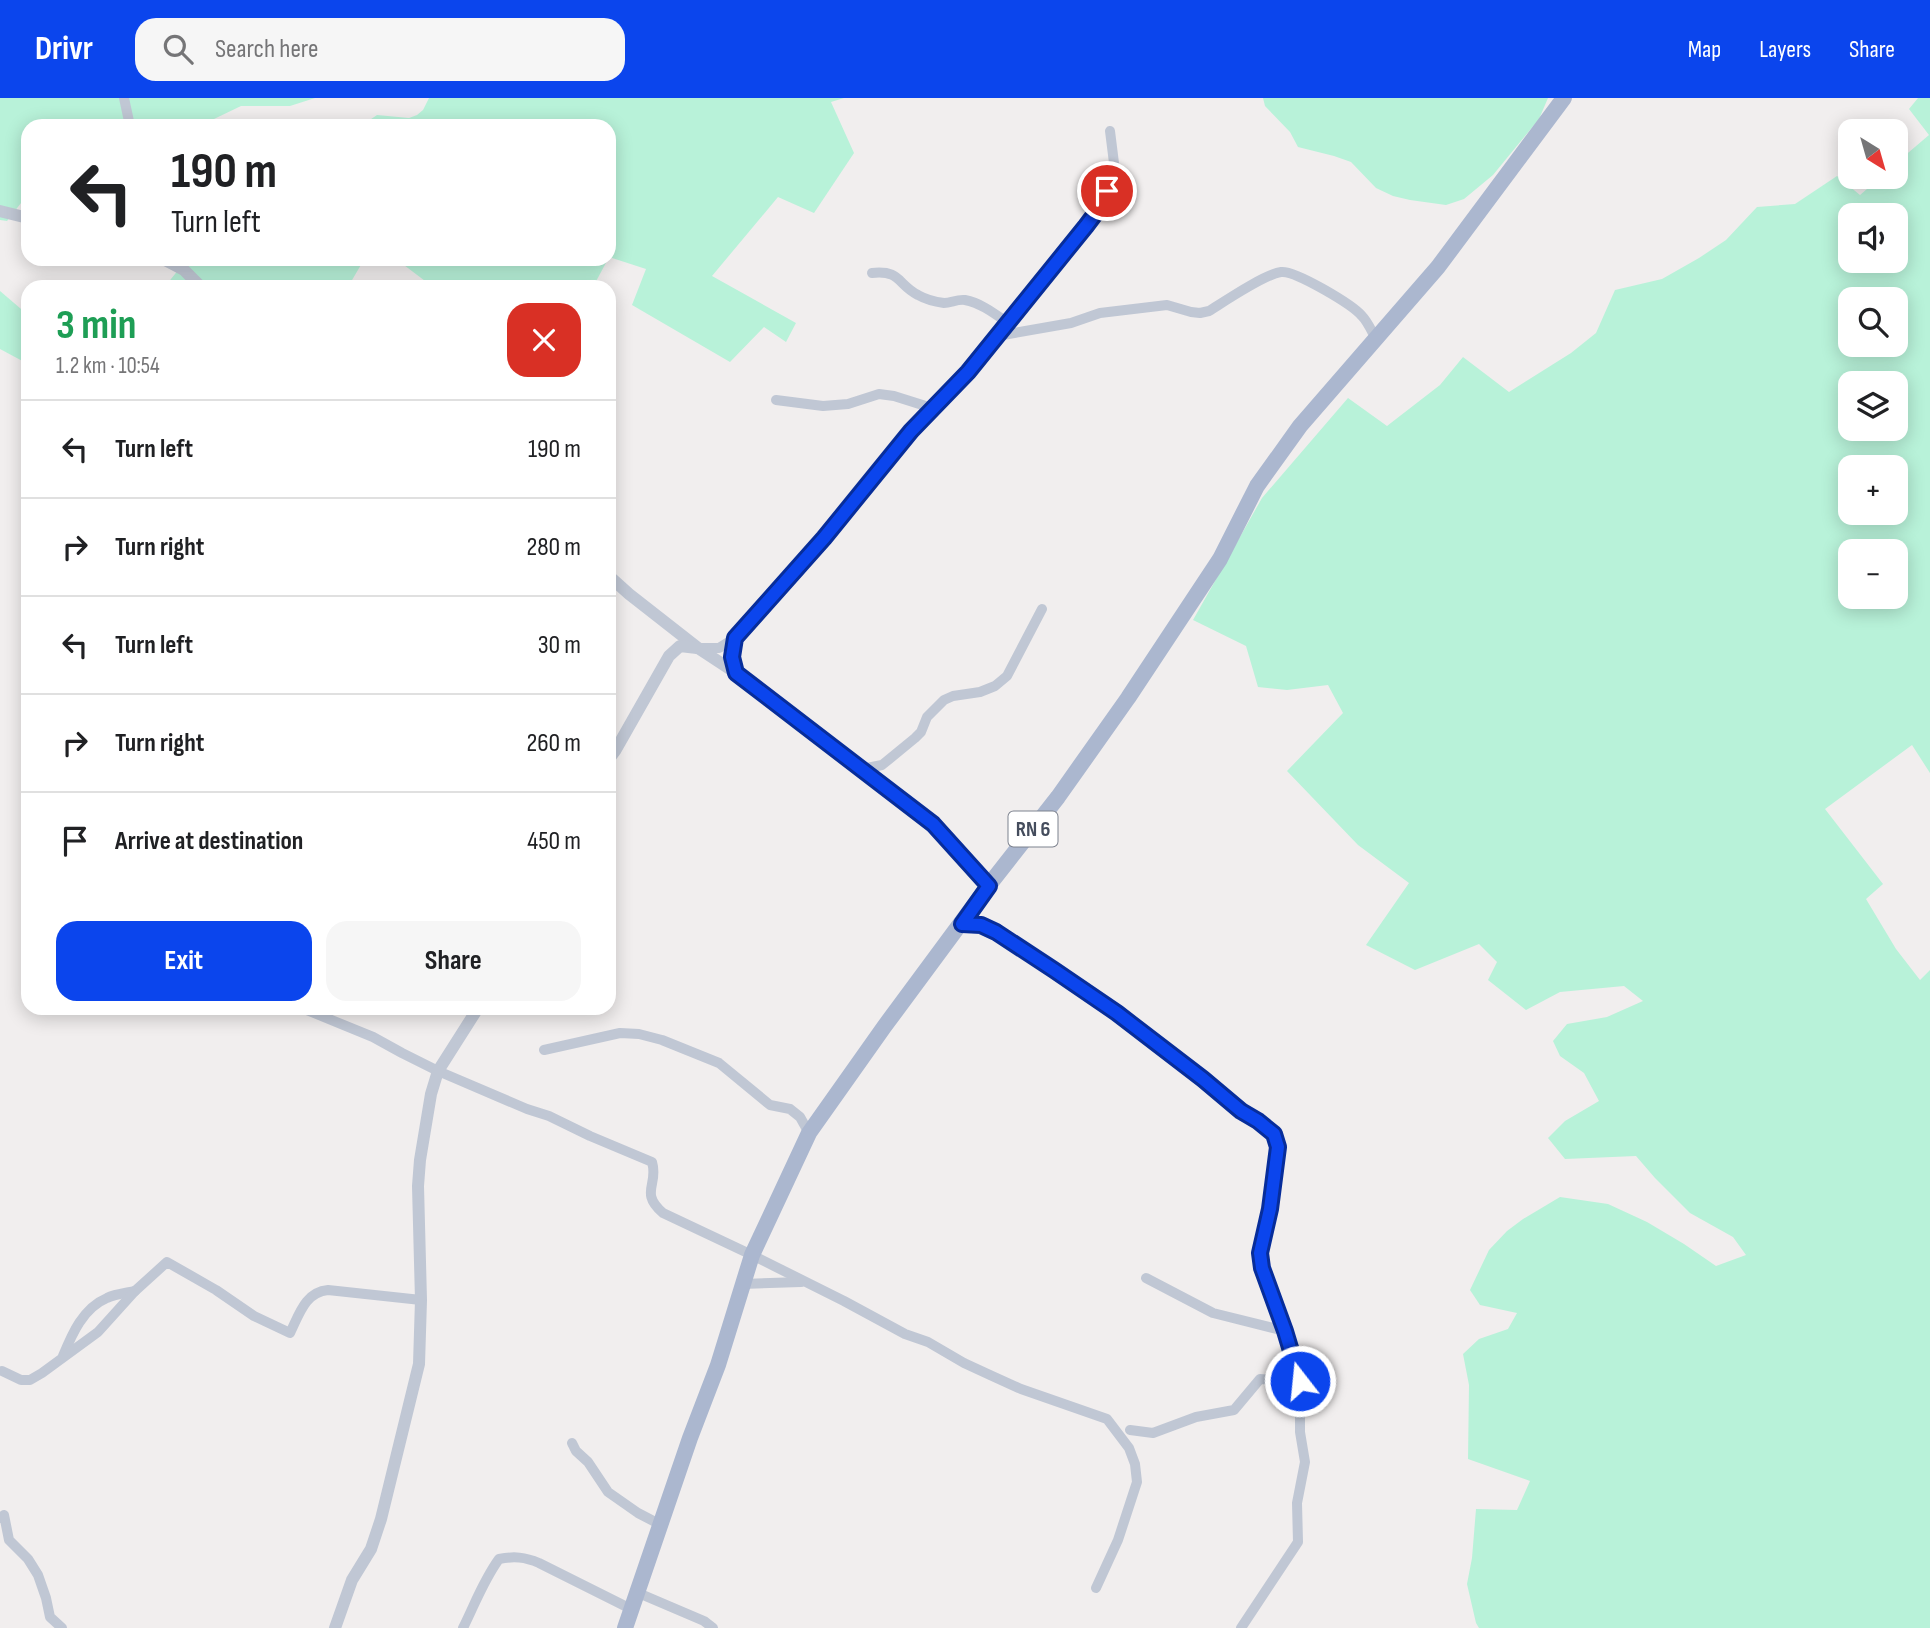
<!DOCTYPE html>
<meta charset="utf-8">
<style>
:root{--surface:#fff;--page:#f6f6f6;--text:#202124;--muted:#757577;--line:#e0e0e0;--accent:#0b45ed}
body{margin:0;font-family:"Sofia Sans Condensed",sans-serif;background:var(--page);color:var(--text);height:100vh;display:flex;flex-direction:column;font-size:26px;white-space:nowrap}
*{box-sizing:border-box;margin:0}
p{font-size:23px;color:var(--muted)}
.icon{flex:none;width:38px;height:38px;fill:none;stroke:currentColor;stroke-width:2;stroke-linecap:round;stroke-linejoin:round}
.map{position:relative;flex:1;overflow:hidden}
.details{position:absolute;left:21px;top:182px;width:595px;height:735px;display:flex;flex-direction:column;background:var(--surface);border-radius:21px;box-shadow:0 4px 18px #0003}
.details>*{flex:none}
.guide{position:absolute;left:21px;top:21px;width:595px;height:147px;border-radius:21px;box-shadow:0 4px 18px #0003;background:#fff;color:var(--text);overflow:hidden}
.needle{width:46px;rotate:143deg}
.fabs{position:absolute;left:1838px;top:21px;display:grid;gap:14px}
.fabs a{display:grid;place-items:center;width:70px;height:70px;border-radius:14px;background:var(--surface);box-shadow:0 4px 18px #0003;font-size:35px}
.pin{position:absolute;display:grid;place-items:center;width:60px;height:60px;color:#fff;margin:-30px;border:4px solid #fff;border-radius:50%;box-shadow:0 2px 7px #0007}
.me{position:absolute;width:77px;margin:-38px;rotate:344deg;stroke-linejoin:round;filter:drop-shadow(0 0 5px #0008)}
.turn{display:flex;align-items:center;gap:24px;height:147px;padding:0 35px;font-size:32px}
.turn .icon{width:91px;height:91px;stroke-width:2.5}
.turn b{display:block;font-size:49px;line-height:60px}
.round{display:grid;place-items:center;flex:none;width:74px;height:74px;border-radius:21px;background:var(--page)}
.head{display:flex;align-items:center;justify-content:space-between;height:119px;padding:0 35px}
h1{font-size:42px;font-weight:700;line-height:52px;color:#1e9e55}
.button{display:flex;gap:14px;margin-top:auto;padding:14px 35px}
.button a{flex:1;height:80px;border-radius:21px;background:var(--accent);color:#fff;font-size:28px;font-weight:700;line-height:80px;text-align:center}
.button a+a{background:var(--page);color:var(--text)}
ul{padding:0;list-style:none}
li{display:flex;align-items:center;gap:21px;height:98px;padding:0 35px;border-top:2px solid var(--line)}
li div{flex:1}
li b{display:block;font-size:26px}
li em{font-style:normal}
header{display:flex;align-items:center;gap:42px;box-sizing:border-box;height:98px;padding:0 35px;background:var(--accent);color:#fff}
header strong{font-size:33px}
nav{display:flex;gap:38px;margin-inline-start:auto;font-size:24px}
.search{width:490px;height:63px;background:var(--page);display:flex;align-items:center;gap:18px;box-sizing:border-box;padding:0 24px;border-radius:21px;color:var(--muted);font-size:26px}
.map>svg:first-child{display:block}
.green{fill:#b8f2d9;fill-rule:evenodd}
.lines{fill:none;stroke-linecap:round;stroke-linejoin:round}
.minor{stroke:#c0c7d4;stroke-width:10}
.tertiary{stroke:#c0c7d4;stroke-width:12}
.primary{stroke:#abb7cf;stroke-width:16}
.route-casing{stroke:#072d9a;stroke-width:18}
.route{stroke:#0b45ed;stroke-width:12}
.labels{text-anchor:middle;stroke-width:5;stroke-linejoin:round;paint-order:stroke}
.shield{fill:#fff;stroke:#7d828e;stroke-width:2}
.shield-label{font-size:21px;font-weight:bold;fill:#454d5d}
</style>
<header>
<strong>Drivr</strong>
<div class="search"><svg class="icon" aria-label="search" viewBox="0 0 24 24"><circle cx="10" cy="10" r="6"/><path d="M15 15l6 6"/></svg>Search here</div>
<nav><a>Map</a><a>Layers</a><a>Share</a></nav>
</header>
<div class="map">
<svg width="1930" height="1530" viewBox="0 0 1930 1530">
<rect width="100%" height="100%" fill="#f1eeee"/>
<g class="green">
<path d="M0 0H315L290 8H241L214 21 190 28H28V96L7 123 0 122Z"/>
<path d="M429 0H844L831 4 854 55 814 115 778 99 712 178 796 225 786 244 764 229 730 264 632 207 646 171 609 159V28H361L377 17 409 20 417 17 423 12Z"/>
<path d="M1263 0H1548L1539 21 1493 77 1464 101 1446 107 1410 102 1393 98 1376 90 1351 64 1334 58 1298 49 1290 34 1265 8Z"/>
<path d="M1918 0H1930V675L1912 647 1825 711 1883 786 1866 801 1896 851 1920 882 1930 872V1530H1479L1476 1525 1467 1486 1472 1460 1476 1411 1517 1412 1530 1383 1468 1361 1469 1287 1463 1256 1479 1241 1508 1231 1517 1215 1480 1207 1470 1192 1489 1152 1507 1133 1523 1121 1560 1099 1608 1106 1647 1124 1684 1146 1716 1168 1746 1157 1733 1139 1690 1115 1655 1080 1636 1058 1565 1061 1548 1040 1565 1023 1599 1003 1584 975 1560 958 1553 943 1567 926 1607 919 1643 903 1624 888 1560 894 1526 912 1488 882 1497 864 1479 846 1415 872 1366 847 1409 785 1358 747 1287 673 1343 615 1328 587 1287 592 1258 589 1246 548 1193 522 1262 400 1348 300 1387 328 1440 287 1463 259 1509 294 1571 255 1596 235 1615 192 1662 181 1699 160 1726 142 1757 109 1795 106 1837 78 1860 97 1881 79H1895V66L1929 37 1909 11ZM1850 117H1895V163H1850ZM1850 201H1895V247H1850ZM1850 285H1895V331H1850ZM1850 369H1895V415H1850ZM1850 453H1895V499H1850Z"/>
<path d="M187 161H383L362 165 348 189H171L167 186Z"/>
<path d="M396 161H608L593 189H433Z"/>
<path d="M0 193 28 217V266L0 251Z"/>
</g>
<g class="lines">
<g class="minor">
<path d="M124 0 130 28"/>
<path d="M872 175C901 172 897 186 918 197 925 201 936 204 944 205 951 205 957 201 965 202 981 205 995 216 1008 225"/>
<path d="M997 238 1095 116 1107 93 1114 65 1110 33"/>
<path d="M776 302 823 308 848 306 879 296 894 298 932 310"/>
<path d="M735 541 732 559 736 575"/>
<path d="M698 550H719L735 540 824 440 911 333 968 274 997 238 1071 225 1100 215 1167 207 1191 214 1200 215 1209 213C1225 203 1265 176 1281 174 1295 172 1353 207 1362 218 1368 224 1372 234 1376 241"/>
<path d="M860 670H867L882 667 915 640 921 634 927 619 944 602 953 598 980 594 995 588 1007 578 1042 511"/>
<path d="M962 826 981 827 996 834 1054 872 1117 915 1191 971 1241 1013 1258 1023 1274 1036 1278 1049 1270 1111 1260 1155 1262 1170 1285 1233 1213 1215 1146 1180"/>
<path d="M302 910 373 939 402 955 438 973 527 1011 549 1018 590 1038 652 1064C659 1087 639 1094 663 1115L752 1157 844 1203 905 1236 928 1244 964 1265 990 1277 1021 1291 1107 1321 1129 1350 1135 1366 1137 1384 1118 1442 1096 1490"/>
<path d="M544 952 620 935 639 936 662 942 719 965 770 1007 790 1011 800 1019 809 1035"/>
<path d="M742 1186 801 1184"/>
<path d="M63 1258C72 1236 83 1210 107 1200 115 1196 126 1195 135 1193"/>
<path d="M2 1273 21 1282H30L42 1275 98 1234 135 1193 167 1164 216 1192 254 1218 290 1235C299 1217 305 1194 328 1192L421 1202"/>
<path d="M1130 1332 1153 1335 1196 1319 1234 1312 1260 1281 1300 1284 1285 1233"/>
<path d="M572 1345 576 1353 588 1364 608 1394 638 1415 661 1427"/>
<path d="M0 1420 4 1417 9 1442 28 1461 38 1477 46 1500 50 1519 62 1530"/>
<path d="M636 1494 704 1523 713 1530"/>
<path d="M463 1530C475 1506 483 1483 499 1461 514 1458 525 1459 539 1465L631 1511"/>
<path d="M1241 1530 1298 1444 1297 1405 1305 1364 1300 1334V1284"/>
</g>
<g class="tertiary">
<path d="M0 113 28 120"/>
<path d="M163 161 184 172 201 189"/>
<path d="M609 478 629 496 698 550 736 575 933 726 989 787"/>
<path d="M609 661 615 653 669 558 680 548 697 550"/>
<path d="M335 1530 352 1482 371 1451 381 1421 419 1266 421 1202 418 1088 420 1062 431 996 438 973 478 910"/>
</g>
<path class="primary" d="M625 1530 690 1340 718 1267 752 1157 809 1035 884 929 989 787 1058 699 1128 600 1220 461 1257 388 1300 328 1438 169 1564 0"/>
</g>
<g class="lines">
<g class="route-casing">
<path id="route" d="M1107 93 1095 116 1086 128 968 274 911 333 824 440 735 540 732 559 736 575 933 726 989 788 962 826 981 827 996 834 1054 872 1117 915 1203 981 1241 1013 1258 1023 1274 1036 1278 1049 1270 1111 1260 1155 1262 1170 1285 1233 1300 1283"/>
</g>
<use href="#route" class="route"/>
</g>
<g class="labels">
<rect class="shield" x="1008.5" y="713.5" width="49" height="35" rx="5"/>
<g class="shield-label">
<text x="1033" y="738">RN 6</text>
</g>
</g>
</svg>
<div class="fabs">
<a><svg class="needle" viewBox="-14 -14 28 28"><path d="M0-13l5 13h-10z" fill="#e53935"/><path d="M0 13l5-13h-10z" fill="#757577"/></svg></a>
<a><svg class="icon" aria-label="sound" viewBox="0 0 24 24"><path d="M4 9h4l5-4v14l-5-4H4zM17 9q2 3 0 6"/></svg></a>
<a><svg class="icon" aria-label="search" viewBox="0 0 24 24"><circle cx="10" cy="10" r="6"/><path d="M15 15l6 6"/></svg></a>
<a><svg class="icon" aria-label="layers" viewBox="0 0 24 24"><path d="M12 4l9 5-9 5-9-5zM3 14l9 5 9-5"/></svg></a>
<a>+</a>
<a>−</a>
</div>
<div class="pin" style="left:1107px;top:93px;background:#d93025"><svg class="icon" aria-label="arrive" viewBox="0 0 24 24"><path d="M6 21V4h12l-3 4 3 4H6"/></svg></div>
<svg class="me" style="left:1300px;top:1283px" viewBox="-20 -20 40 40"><circle r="17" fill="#0b45ed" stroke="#fff" stroke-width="3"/><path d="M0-11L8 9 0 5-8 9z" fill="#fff"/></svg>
<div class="guide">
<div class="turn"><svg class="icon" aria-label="left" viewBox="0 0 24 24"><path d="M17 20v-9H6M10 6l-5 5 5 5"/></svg><div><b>190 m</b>Turn left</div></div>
</div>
<section class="details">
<div class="head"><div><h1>3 min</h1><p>1.2 km · 10:54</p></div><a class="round" style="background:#d93025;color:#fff"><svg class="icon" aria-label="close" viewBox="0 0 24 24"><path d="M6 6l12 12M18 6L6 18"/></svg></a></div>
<ul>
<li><svg class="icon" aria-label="left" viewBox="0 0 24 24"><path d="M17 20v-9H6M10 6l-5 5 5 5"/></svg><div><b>Turn left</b></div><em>190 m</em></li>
<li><svg class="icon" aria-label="right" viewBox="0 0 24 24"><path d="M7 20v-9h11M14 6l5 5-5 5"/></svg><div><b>Turn right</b></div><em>280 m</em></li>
<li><svg class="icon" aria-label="left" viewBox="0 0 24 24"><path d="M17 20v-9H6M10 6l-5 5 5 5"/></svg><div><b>Turn left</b></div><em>30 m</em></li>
<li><svg class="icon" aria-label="right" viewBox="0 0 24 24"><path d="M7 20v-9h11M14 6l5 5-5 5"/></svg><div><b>Turn right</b></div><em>260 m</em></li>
<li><svg class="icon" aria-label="arrive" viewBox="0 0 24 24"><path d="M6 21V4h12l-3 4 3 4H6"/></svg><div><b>Arrive at destination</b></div><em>450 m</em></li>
</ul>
<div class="button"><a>Exit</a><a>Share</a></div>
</section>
</div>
